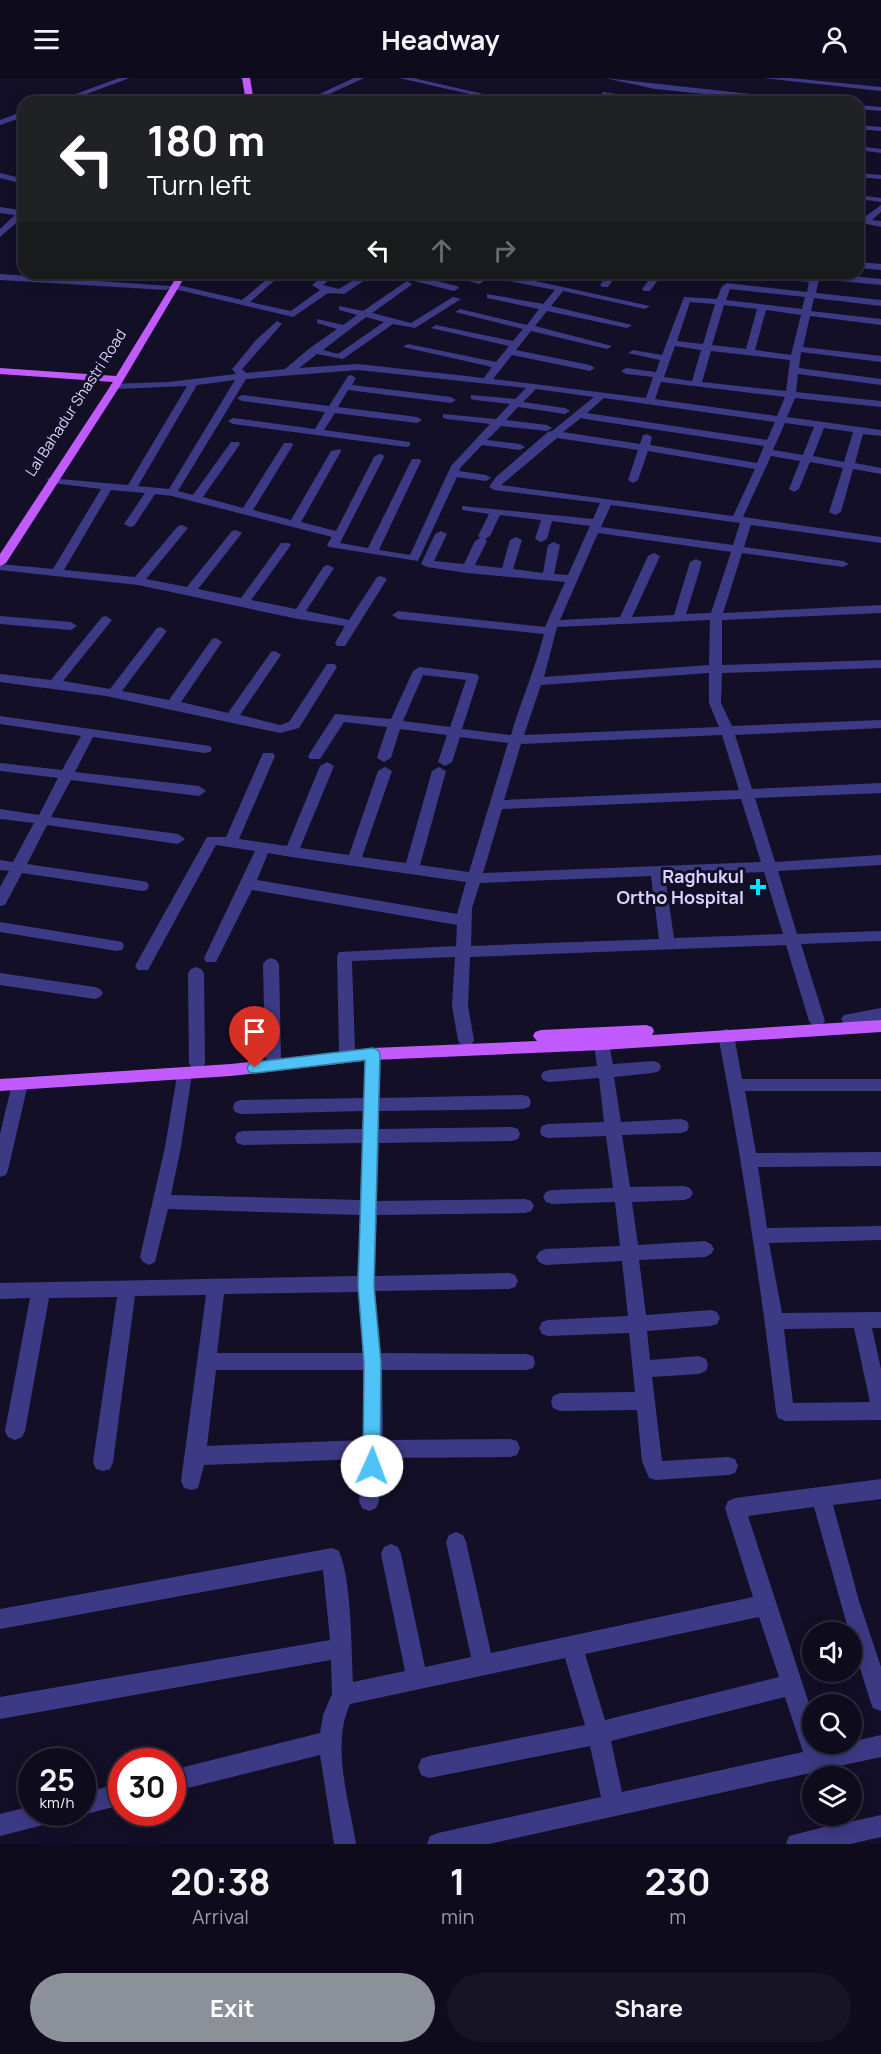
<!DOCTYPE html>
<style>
:root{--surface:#0e0b1c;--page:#171425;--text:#f1f3f6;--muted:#9b9ba3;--line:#2e2b3b;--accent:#8c9099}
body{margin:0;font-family:Manrope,sans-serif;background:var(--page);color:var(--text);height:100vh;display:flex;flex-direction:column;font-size:22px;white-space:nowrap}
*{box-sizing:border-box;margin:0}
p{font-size:20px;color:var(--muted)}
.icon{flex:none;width:33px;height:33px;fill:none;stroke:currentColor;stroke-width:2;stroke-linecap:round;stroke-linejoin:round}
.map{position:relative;height:1766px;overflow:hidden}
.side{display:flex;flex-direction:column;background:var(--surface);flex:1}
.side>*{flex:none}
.guide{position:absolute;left:18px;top:18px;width:846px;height:183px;border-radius:18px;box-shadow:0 3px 15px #0003,0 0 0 2px var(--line);background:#202124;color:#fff;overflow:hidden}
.fabs{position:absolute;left:802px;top:1544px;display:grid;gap:12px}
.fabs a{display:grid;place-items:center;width:60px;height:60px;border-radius:50%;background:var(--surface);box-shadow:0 3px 15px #0003,0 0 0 2px var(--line);font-size:30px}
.speed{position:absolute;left:18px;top:1670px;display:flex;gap:12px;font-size:30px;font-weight:700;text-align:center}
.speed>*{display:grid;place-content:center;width:78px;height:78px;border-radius:50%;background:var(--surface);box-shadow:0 3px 15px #0003,0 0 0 2px var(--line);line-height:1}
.speed small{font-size:15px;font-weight:400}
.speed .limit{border:9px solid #d22;background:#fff;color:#111}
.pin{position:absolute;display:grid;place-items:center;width:51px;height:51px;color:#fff;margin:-62px -26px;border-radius:50% 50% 50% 0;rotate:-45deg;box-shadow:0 0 6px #0007}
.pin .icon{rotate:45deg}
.me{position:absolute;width:66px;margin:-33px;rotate:2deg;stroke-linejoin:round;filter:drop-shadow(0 0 4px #0008)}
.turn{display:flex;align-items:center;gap:21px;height:126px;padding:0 30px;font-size:27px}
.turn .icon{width:78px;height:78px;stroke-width:2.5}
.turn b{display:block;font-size:42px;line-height:51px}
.lanes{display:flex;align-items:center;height:57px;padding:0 30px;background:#0003;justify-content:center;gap:30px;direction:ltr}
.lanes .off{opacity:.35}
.eta{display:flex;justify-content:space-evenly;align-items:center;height:102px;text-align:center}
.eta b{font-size:36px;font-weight:700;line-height:42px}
.action{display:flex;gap:12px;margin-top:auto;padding:12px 30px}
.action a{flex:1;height:69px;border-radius:36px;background:var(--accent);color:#fff;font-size:24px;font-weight:700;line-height:69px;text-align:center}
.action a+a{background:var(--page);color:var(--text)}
header{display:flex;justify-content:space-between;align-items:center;height:78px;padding:0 30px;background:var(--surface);font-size:27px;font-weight:700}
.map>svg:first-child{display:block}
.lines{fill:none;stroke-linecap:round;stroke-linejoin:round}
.minor{fill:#3d3a85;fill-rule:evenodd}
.major{fill:#c25bff;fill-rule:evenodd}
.route{fill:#4fc3f7;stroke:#337fa1;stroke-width:1.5}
.poi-dot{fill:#00e5ff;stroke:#130f26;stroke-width:2}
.labels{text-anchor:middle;stroke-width:6;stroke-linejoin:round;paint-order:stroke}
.far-street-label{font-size:15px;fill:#d9d4ff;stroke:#130f26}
.poi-label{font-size:18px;font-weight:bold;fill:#d9d4ff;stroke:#130f26;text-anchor:end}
</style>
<header><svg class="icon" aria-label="menu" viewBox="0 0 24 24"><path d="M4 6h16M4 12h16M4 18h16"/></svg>Headway<svg class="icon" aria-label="person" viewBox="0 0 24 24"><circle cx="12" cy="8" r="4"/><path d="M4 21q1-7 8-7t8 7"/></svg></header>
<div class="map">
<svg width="881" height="1766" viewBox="0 0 881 1766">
<rect width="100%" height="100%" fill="#130f26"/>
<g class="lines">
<g class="minor">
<path d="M119 0H130L65 24H54Z"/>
<path d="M354 0H364L312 24H302Z"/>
<path d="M399 0H413L519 24H505Z"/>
<path d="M605 0 806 22 810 24H783L655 11Z"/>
<path d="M763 0H790L881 9V13Z"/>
<path d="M603 14 644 20 648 22 642 24 600 18Z"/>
<path d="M858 27 881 29V33L858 31Z"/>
<path d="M21 34H24V39L0 47V42Z"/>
<path d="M858 47 881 49V53L858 51Z"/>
<path d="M858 68 881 71V75L858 72Z"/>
<path d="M0 95 24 101V106L0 100Z"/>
<path d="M858 95 881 97V101L858 99Z"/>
<path d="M858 117 881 120V124L858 121Z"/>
<path d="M881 127V134L872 142 881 143V149L862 145V141Z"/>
<path d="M0 129 20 132 24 130V138L0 159V151L15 137 0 135Z"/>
<path d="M858 184 881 186V192L858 190Z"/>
<path d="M274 195H283L250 224 291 233 320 212 312 207 327 195H337L323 207 339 211 365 195 374 196 344 216 328 215 293 239 170 210 166 212 0 202V196L170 208 174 206 242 222Z"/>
<path d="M442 195H457L484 203 479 206Z"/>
<path d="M560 195H569L565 198Z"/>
<path d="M609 195H618L608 209H602L600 207Z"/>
<path d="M654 195H663L650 213H644L642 211Z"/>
<path d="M736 195 810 199 812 195H820L881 201V207L819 201 816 215 881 222V228L814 220 811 233 881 241V247L810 238 803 269 881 278V284L801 274 799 290 881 301V307L798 296 796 314 881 323V329L795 320 787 339 881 352V358L863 356 855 385 881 390V396L853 391 841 434 835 437 829 434 843 390 810 384 799 411 794 414 789 411 800 383 771 378 743 439 881 459V465L751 447 744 469 843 483 849 486 843 489 742 475 723 535 881 527V535L722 542V587L881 582V590L722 595 721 625 732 648 881 642V650L735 657 752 711 881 705V715L755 720 775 784 881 777V787L778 793 797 856 881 853V863L801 866 825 943 822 947H812L809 943 786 867 470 879 468 928 474 962 472 966H460L458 962 452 928 455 879 352 883 355 972 353 976 347 978 341 976 339 972 337 878 339 874 456 868 457 847 252 812 216 884H206L204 880 255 773 216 767 148 892H138L135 888 207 759H226L263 675H273L275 678 239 761 287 768 320 688 327 684 334 688 300 770 349 777 378 693 385 689 392 693 362 779 406 785 432 693 439 689 446 693 420 787 469 794 508 665 460 659 452 684 445 688 438 684 447 657 400 651 391 680 384 684 377 680 387 649 344 644 320 681H310L308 678 335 636 391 641 413 593 419 589 477 596 479 599 462 651 511 657C521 623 535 591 544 556L398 541 392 537 398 533 545 549 565 504 467 495 427 489 421 486 435 456 441 453 447 456 434 483 464 486 475 463 480 460 478 458 489 436 462 432V428L593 441 600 425 494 412 489 409 496 399 548 354 552 353 594 319 536 311 523 324 565 330 570 333 565 336 518 329 506 342 547 347 552 350 547 353 501 348 487 362 520 366 525 369 520 372 482 367 461 389 459 393 486 397 491 400 486 403 457 399 418 483 329 469 327 467 332 459 172 418 155 416 134 448 130 449 124 446 145 415 111 412 64 492 135 499 178 448 182 447 188 450 146 501 187 509 232 453 236 452 242 455 198 511 241 520 281 465H289L291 467 251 522 296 531 324 488 328 487 334 490 306 533 349 542 377 499 381 498 387 501 345 568H337L335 565 345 548 298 541 138 507 0 492V486L53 491 101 411 52 405 47 402 48 400 128 407 187 308 115 311 110 308 111 306 168 304 236 296 232 291 234 289 256 262 277 243 282 246 280 248 242 291 246 295 285 291 310 270 337 251 317 245V241L343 247 357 237 339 232V228L363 233 407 203 412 206 410 208 372 235 411 245 453 219 461 221 415 250 393 246 343 281 317 276 299 290 358 286 484 300 492 289 403 269 408 266 496 284 509 268 431 250 436 247 513 263 523 251 455 234 460 231 527 247 539 231 487 220V216L543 226 555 212 509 203V199L512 198 650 228 645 231 563 213 551 228 632 247 627 250 547 233 535 248 612 268 607 271 531 253 516 272 590 287 595 290 590 293 512 277 493 301 646 320 653 299 626 296 621 293 626 290 656 294 660 282 628 275 633 272 662 277 684 219 717 221 722 208 727 205 807 214 809 204 740 198ZM730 211 805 219 802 231 726 222ZM690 224 715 226 703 266 677 263ZM724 227 757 231 746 271 712 267ZM766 232 801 237 791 277 755 272ZM366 239 384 244 338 276 323 272ZM675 268 701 272 692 303 664 299ZM711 273 790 282 786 313 702 304ZM358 292 526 310 515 321 471 317V321L475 322 510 326 496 341 443 336V340L447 341 490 346 451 388 410 477 379 472 421 383 420 381H412L411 383 368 470 340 465 384 379 383 377 379 376 374 379 336 453 301 444 341 373 340 371 331 373 291 442 253 432 293 367 292 365H284L243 430 203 419 240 366 239 364H231L193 417 178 413 246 301ZM235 302 169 411 138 408 197 307ZM661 304 785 319 777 338 655 321ZM604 320 775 344 767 362 587 335ZM581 340 585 341 764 368 757 385 650 367 652 359 647 356 643 357 640 366 563 354ZM785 345 814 349 803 377 773 372ZM824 350 853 354 844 384 813 378ZM557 360 638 372 628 402 633 405 638 402 648 373 755 391 733 438 501 407ZM611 427 740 445 733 467 601 449ZM500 437 541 442 535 461 541 464 547 461 552 443 590 448 568 497 554 496 560 467 554 464 548 467 543 495 513 491 522 462 516 459 510 462 502 490 475 487 487 463 485 461 490 458ZM598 455 731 474 711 535 686 536 702 484 696 481 690 484 674 537 632 539 660 478 654 475 648 478 620 539 560 542ZM710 542 709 587 544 599 557 549ZM709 595V625L719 649 524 657 541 607ZM423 597 466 602 450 649 403 643ZM722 657 739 712 504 722 521 666ZM741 721 761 784 483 795 502 731ZM268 775 291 779 466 804 457 836 257 802ZM764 794 783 856 674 860 665 798ZM651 798 659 861 471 868 472 830 480 805Z"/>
<path d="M413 197 457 208 459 210 454 213 410 202V198Z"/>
<path d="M351 297 356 300 352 307 451 319 456 322 451 325 348 312 338 329 417 339 422 342 417 345 335 335 324 352 410 364V368L406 369 233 346 228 343 233 340 315 351 325 334 242 323 237 320 242 317 329 328 348 298Z"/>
<path d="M0 538 71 544 77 548 71 552 0 546Z"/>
<path d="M106 538 112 542 63 603 110 611 157 550 161 549 167 553 122 613 169 622 212 561 216 560 222 564 181 624 228 635 271 574 275 573 281 577 240 637 280 647 289 644 327 586H335L337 589 299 650 280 655 106 618 0 604V596L51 602 102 539Z"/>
<path d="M0 638 210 668 212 671 210 674 205 675 93 659 75 694 199 708 206 713 199 718 71 702 51 739 178 756 185 761 178 766 47 747 27 786 142 803 147 804 149 808 147 812 142 813 22 795 5 827 0 828V809L9 793 0 792V782L13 784 34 745 0 741V731L39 737 58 700 0 693V685L62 692 81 658 0 646Z"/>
<path d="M0 844 117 863 122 864 124 868 122 872 117 873 0 854Z"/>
<path d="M271 880 276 882 279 886 281 979 279 983 273 985 267 983 265 979 263 886 266 882Z"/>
<path d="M196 889 201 891 204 895 205 985 203 989 197 991 191 989 189 985 188 895 191 891Z"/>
<path d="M0 895 95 909 100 911 103 915 100 919 95 921 0 907Z"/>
<path d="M881 930V942L849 947 844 945 841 941 844 937Z"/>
<path d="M726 951 732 953 734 957 742 1001H881V1013H745L756 1075 881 1074V1088L758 1089 767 1150 881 1148V1162L769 1165 782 1235 881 1234V1250H872L881 1291V1342L785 1343 778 1340 776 1334C761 1208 742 1081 718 957L720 953ZM854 1250 870 1324 793 1325 784 1251Z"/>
<path d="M602 960 608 962 613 986 653 983 659 985 661 989 659 993 653 995 614 999 621 1044 681 1041 687 1043 689 1048 687 1053 681 1055 622 1057 630 1109 684 1108 690 1110 693 1115 690 1120 684 1122 632 1124 638 1167 705 1163 711 1166 714 1171 711 1176 705 1179 639 1182 646 1237 711 1232 717 1234 720 1240 717 1246 711 1248 647 1253 650 1282 699 1278 706 1281 708 1287 706 1293 699 1296 652 1299 662 1383 728 1379 735 1381 738 1388 735 1395 728 1397 656 1402 649 1400 642 1383 637 1332 560 1333 553 1330 551 1324 553 1318 560 1315 635 1314 629 1255 548 1258 542 1256 539 1250 542 1244 548 1242 628 1238 622 1183 545 1187 539 1184 536 1179 539 1174 545 1171 620 1168 615 1124 552 1126 546 1124 543 1119 546 1114 552 1112 613 1110 606 1058 548 1060 542 1058 540 1053 542 1048 548 1046 604 1044 599 1000 549 1004 543 1002 541 998 543 994 549 992 597 988 594 966 596 962Z"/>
<path d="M373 970 379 972 381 976 380 1020 523 1017 529 1019 531 1024 529 1029 523 1031 379 1033V1051L512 1049 518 1051 520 1056 518 1061 512 1063 379 1065 377 1123 525 1121 531 1123 534 1128 531 1133 525 1135 377 1137 375 1198 509 1195 515 1197 518 1203 515 1209 509 1211 375 1213 381 1275 526 1276 533 1278 535 1284 533 1290 526 1292H382L383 1362 510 1361 517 1363 520 1370 517 1377 510 1379 382 1380 379 1423 376 1430 369 1433 362 1430 359 1423 363 1381 204 1387 198 1410 191 1412 184 1410 181 1403 206 1217 135 1218 113 1384 110 1391 103 1393 96 1391 93 1384 117 1219 49 1220 25 1353 22 1359 15 1362 8 1359 5 1353 30 1220 0 1221V1205L357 1198 360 1137 168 1131 155 1184 149 1187 143 1184 140 1179 165 1069 178 992 184 990 190 992 192 996 181 1069 171 1117 360 1122 362 1065 243 1067 237 1065 235 1060 237 1055 243 1053 362 1051 363 1033 241 1036 235 1034 233 1029 235 1024 241 1022 364 1020 365 976 367 972ZM358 1214 363 1275H217L224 1216ZM216 1292H364L363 1362 207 1368Z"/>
<path d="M20 1000 26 1001 28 1006 8 1092 6 1097 0 1099V1056L12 1006 14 1001Z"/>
<path d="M881 1401V1421L833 1427 859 1523 881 1589V1633L873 1630 870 1622 852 1565V1554H849L814 1429 748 1438 813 1638V1665H822L824 1670 881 1657V1679L830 1690 833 1698H813V1703L810 1695 489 1766H427L430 1758 438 1755 601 1719 590 1668 429 1700 421 1697 418 1689 421 1681 429 1678 585 1647 565 1580 350 1626C331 1668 349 1722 356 1766H334L320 1677 172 1714V1692L320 1655 323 1637 332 1616 331 1582 0 1641V1619L330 1562 323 1492 0 1551V1531L332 1470 339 1473C352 1504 351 1569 353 1604L405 1593 381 1476 384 1469 391 1466 398 1469 401 1476 425 1589 471 1579 446 1464 449 1457 456 1454 463 1457 466 1464 491 1575 753 1519 725 1430 728 1423 735 1420ZM759 1539 779 1599 605 1642 585 1576ZM785 1619 803 1674 622 1714 611 1663Z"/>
<path d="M122 1705V1727L82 1737 74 1734H82V1715Z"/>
<path d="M32 1728V1734H62L59 1742 51 1745 0 1758V1736Z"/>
<path d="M824 1737H846L849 1744 881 1737V1759L850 1766H786L789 1758 828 1748Z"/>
</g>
<g class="major">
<path d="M242 0H250L254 24H246Z"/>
<path d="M179 195H187L120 308 6 485 0 488V476L113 304 0 296V290L116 298Z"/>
<path d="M881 942V954L602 972 373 982 231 998 0 1013V1001L231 986 373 970 537 963 533 958 535 954 541 952 646 947 652 949 654 953 652 957Z"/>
</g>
</g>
<path class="route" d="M373 970 378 972 380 976 374 1208 381 1285 380 1388 378 1394 372 1397 365 1394 363 1388 364 1285 358 1208 365 982 255 995 249 994 247 990 249 986 255 984Z"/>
<path class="poi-dot" d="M755 800h6v6h6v6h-6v6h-6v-6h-6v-6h6z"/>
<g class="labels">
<g class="far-street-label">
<text transform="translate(76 325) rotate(-57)" y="5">Lal Bahadur Shastri Road</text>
</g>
<g class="poi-label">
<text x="744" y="805">Raghukul<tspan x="744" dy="21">Ortho Hospital</tspan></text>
</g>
</g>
</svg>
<div class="fabs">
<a><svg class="icon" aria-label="sound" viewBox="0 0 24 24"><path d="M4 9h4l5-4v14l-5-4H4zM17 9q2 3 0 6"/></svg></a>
<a><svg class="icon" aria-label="search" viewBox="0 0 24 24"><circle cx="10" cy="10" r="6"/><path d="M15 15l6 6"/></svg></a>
<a><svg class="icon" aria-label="layers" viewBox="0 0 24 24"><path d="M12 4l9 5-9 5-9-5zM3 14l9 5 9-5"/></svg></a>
</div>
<div class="speed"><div>25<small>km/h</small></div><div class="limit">30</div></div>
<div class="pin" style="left:255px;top:990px;background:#d93025"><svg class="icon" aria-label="arrive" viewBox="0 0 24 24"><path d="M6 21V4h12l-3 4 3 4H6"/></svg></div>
<svg class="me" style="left:372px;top:1388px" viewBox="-20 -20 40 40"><circle r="19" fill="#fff"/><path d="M0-13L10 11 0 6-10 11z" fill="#4fc3f7"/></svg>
<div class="guide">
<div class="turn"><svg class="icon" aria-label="left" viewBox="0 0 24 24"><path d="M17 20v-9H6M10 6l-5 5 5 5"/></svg><div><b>180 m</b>Turn left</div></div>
<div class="lanes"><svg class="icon" aria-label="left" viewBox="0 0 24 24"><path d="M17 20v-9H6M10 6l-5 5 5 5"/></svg><svg class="icon off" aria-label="ahead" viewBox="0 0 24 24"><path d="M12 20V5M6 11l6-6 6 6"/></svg><svg class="icon off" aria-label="right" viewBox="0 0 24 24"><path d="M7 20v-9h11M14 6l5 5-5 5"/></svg></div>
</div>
</div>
<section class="side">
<div class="eta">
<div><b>20:38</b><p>Arrival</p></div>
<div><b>1</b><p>min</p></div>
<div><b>230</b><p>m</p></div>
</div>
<div class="action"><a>Exit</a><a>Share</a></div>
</section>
